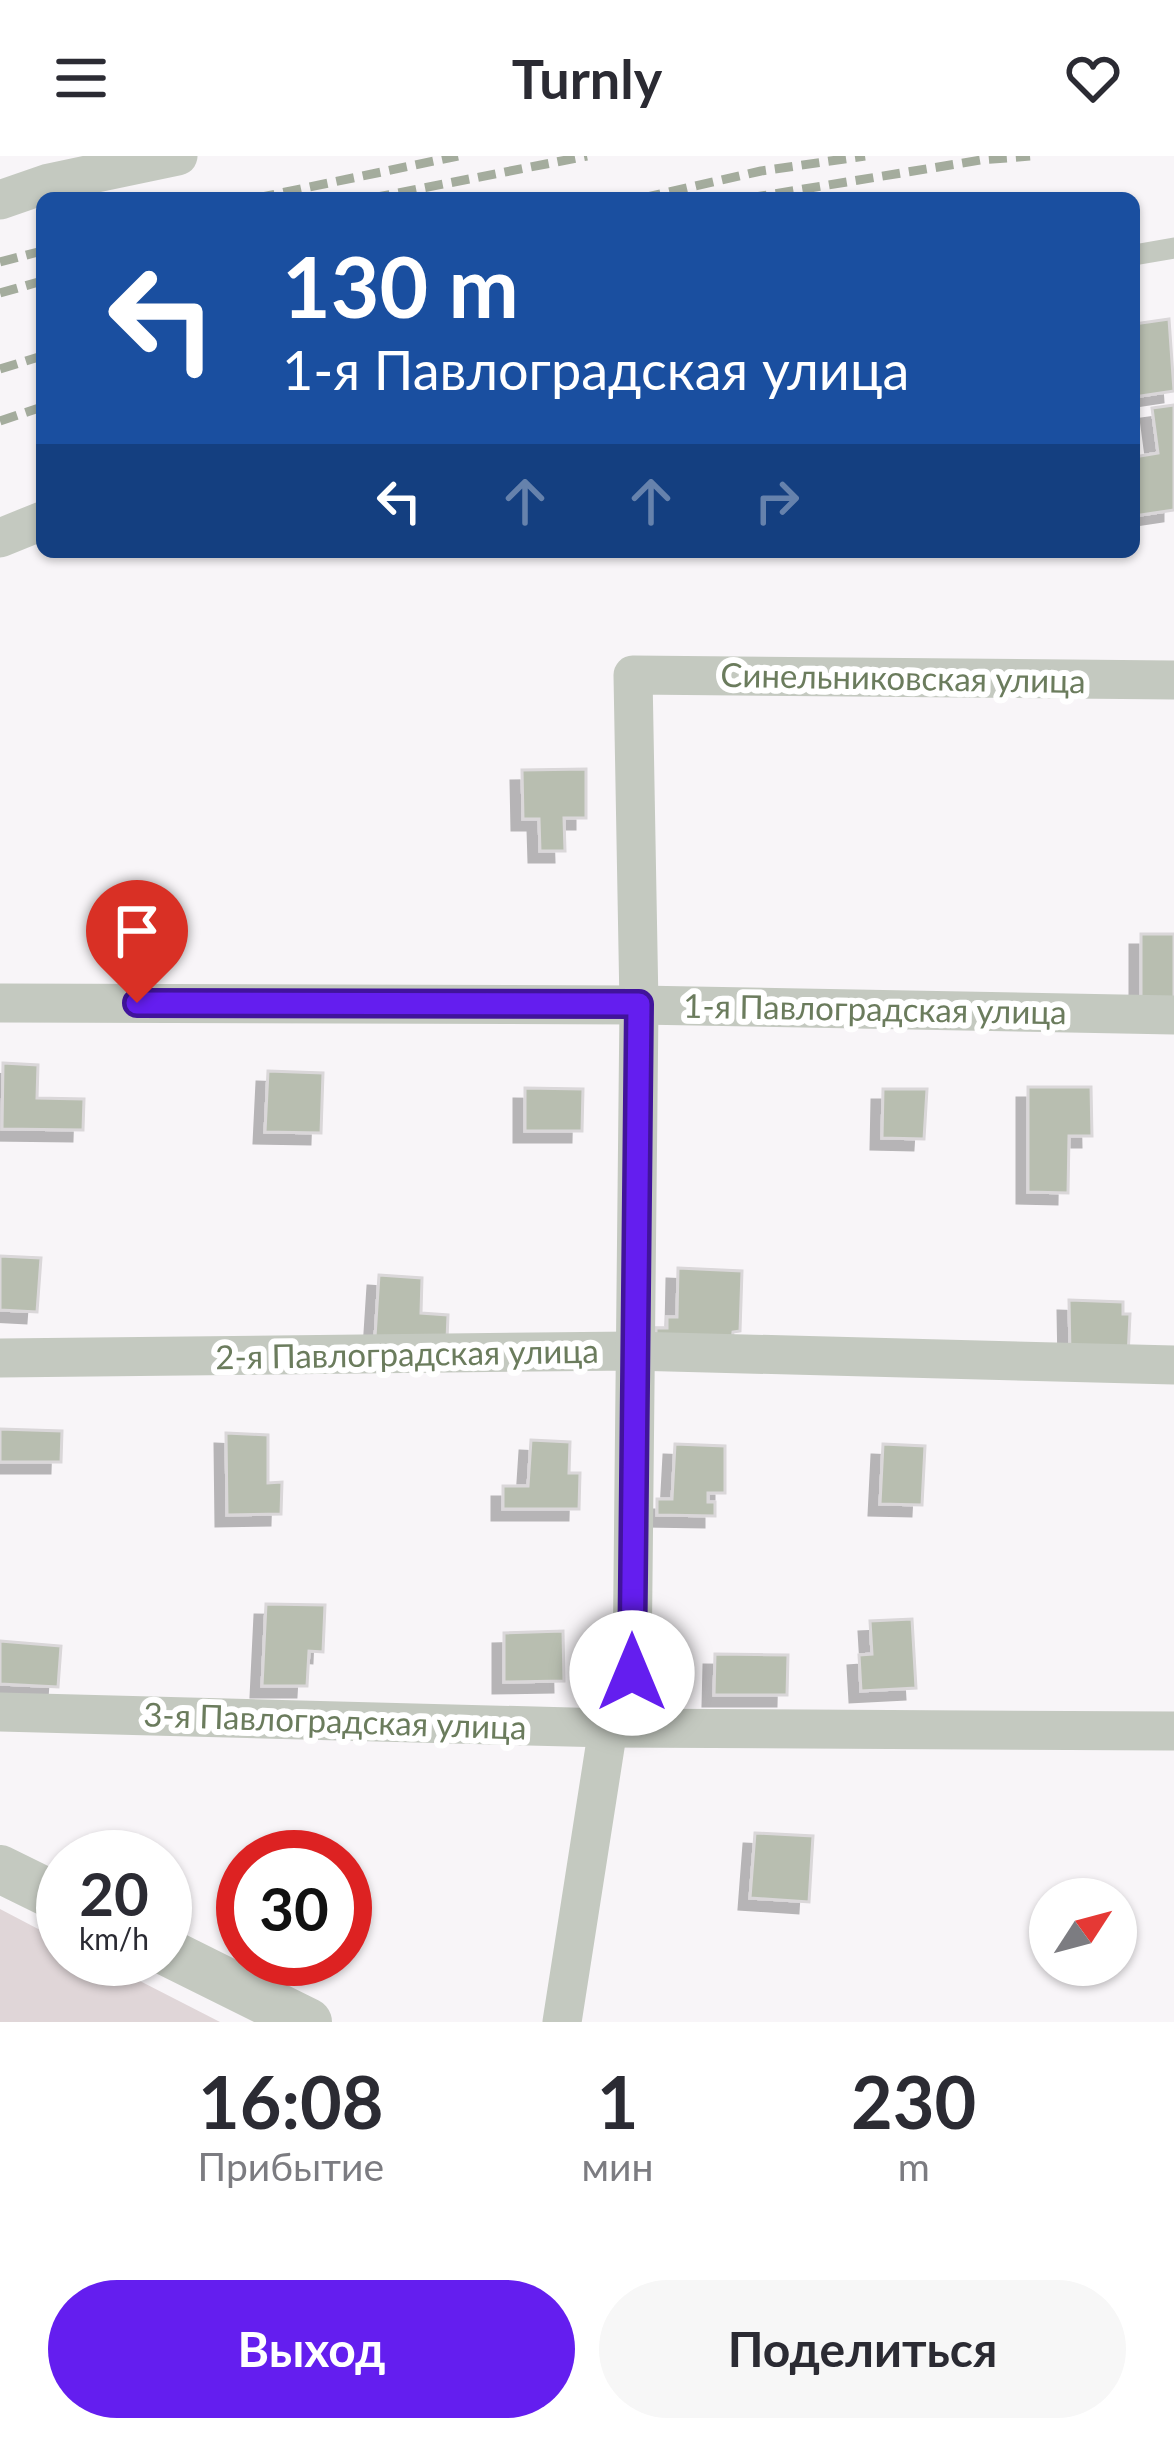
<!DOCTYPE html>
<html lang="ru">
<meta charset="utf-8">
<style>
:root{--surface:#fff;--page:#f7f7f7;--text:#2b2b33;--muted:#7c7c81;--accent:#641eef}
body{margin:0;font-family:Lato,sans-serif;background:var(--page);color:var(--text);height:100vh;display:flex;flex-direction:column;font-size:45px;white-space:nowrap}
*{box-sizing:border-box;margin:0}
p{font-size:39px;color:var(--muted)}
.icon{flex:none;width:66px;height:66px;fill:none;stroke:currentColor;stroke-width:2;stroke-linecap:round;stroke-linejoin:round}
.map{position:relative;height:1866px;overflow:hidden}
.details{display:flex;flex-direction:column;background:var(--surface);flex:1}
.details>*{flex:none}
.banner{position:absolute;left:36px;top:36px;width:1104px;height:366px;border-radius:18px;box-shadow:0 3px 9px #0004;background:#1a4fa0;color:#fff;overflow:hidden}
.needle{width:78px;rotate:54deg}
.tools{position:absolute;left:1029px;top:1722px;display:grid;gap:24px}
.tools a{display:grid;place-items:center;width:108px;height:108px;border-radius:50%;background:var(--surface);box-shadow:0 3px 9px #0004;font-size:60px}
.speed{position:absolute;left:36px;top:1674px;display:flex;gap:24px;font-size:60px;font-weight:700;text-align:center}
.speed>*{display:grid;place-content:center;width:156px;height:156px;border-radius:50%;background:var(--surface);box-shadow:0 3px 9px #0004;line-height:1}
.speed small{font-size:30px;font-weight:400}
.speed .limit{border:18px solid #d22;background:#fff;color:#111}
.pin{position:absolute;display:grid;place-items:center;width:102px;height:102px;color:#fff;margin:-123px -51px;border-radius:50% 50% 50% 0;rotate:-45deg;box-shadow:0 0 12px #0007}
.pin .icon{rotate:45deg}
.me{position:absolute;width:132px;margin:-66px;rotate:0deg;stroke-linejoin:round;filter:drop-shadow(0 0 9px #0008)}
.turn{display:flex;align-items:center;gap:42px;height:252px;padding:0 48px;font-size:54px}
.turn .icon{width:156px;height:156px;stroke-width:2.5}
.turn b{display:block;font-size:84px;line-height:102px}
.lanes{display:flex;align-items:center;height:114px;padding:0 48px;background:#0003;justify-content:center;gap:60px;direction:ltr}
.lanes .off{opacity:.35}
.eta{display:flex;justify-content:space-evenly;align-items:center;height:204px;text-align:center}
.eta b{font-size:72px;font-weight:700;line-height:84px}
.primary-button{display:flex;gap:24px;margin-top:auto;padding:24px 48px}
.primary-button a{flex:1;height:138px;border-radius:72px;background:var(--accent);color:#fff;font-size:48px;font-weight:700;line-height:138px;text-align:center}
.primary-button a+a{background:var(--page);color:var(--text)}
header{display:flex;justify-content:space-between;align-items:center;height:156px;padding:0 48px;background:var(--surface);font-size:54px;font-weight:700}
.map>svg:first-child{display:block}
.green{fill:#e0d6d8}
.building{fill:#b8beb0;stroke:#dad7d9;stroke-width:3;filter:url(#shadow)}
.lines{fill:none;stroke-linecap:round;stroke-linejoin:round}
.service{stroke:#c4c9c0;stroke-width:21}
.minor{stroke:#c4c9c0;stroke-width:39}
.tertiary{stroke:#c4c9c0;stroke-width:48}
.rail{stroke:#a4ac9d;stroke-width:9;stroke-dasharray:18 9;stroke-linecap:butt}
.route-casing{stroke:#41149b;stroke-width:30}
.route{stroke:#641eef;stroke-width:21}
.labels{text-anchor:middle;stroke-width:12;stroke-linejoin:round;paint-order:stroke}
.street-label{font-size:33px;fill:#6b7c5d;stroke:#fff}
</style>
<header><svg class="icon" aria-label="menu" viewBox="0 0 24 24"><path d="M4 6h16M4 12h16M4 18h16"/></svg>Turnly<svg class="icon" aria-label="heart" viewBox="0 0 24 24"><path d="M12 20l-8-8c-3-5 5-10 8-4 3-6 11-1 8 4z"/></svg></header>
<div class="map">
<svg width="1174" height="1866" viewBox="0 0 1174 1866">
<defs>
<filter id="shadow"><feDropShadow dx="-11" dy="11" stdDeviation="0" flood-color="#0004"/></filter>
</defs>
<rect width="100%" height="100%" fill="#f8f5f8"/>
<path class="green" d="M0 1753 63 1786V1803H97L220 1866H0Z"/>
<g class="building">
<path d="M1169 163 1174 235 1134 241V168Z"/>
<path d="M1174 249V354L1134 360V301L1158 297 1152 252Z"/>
<path d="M586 613V662H564L565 695H540L539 663H523L522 614Z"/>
<path d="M1141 778H1174V853L1141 852Z"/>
<path d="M3 907 38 909 37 942 84 943 83 974 2 973Z"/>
<path d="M268 915 323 917 321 977 265 976Z"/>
<path d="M1028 931H1091L1092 980H1069L1068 1037 1028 1036Z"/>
<path d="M525 932 583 933 582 975H525Z"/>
<path d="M883 933H927L924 983 882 982Z"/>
<path d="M0 1100 41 1102 37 1156 0 1154Z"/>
<path d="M678 1112 742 1115 740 1175 733 1176 731 1196 656 1193V1172H667V1161H677Z"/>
<path d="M379 1119 422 1122 421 1157 448 1159 447 1184 375 1181Z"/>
<path d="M1069 1144 1123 1146V1158H1130L1128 1201 1070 1198Z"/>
<path d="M0 1273 62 1275 61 1306H0Z"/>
<path d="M226 1277 268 1279V1327L282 1326 281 1358 227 1359Z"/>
<path d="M531 1284 570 1286 569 1317H580L579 1353H503V1330H528Z"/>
<path d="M675 1288 725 1290V1337H708V1346H715V1360L657 1359V1343H672Z"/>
<path d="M883 1288 925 1290 922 1349 880 1348Z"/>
<path d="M266 1448 325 1449 323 1496 309 1495 307 1530H262Z"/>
<path d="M912 1463 916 1532 861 1535 859 1499 872 1498 870 1465Z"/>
<path d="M563 1475 564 1525 504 1526V1477Z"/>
<path d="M0 1485 61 1490 58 1531 0 1528Z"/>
<path d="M715 1498 788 1499 787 1539H714Z"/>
<path d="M755 1677 813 1680 809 1746 750 1742Z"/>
</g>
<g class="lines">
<path class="service" d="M1134 99 1174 92"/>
<g class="minor">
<path d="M0 44 49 27 178 0"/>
<path d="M0 382 42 365"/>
<path d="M0 847 639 849 1174 859"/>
<path d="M0 1202 632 1195 1174 1209"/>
<path d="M0 1556 608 1572 1174 1575"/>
<path d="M562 1866 608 1572 623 1546 632 1518 639 849 633 519 1174 524"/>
</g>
<g class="tertiary">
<path d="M0 1713 63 1744"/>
<path d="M165 1795 308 1866"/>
</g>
<g class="rail">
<path d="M257 42 458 0"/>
<path d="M372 42 587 0"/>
<path d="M643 42 761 15 865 0"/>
<path d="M749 42 981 4 1030 0"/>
<path d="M0 106 42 95"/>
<path d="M0 137 42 125"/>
<path d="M0 213 42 200"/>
<path d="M0 265 42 251"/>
</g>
</g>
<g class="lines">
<g class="route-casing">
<path id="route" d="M137 847 639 848 632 1517"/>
</g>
<use href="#route" class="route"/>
</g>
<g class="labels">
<g class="street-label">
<text transform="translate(903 522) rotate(1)" y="12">Синельниковская улица</text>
<text transform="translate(875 853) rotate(1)" y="12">1-я Павлоградская улица</text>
<text transform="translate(407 1198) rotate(-1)" y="12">2-я Павлоградская улица</text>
<text transform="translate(335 1565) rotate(2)" y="12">3-я Павлоградская улица</text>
</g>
</g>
</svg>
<div class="tools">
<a><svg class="needle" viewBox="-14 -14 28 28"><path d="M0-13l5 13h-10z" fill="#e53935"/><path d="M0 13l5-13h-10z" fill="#7c7c81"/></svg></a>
</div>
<div class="speed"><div>20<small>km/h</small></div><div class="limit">30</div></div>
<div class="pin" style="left:137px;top:847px;background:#d93025"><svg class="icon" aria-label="arrive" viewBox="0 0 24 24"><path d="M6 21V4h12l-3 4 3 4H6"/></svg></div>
<svg class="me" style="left:632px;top:1517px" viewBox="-20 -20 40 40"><circle r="19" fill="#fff"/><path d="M0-13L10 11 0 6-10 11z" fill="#641eef"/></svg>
<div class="banner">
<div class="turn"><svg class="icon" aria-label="left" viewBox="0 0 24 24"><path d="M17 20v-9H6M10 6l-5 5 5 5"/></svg><div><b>130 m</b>1-я Павлоградская улица</div></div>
<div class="lanes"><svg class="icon" aria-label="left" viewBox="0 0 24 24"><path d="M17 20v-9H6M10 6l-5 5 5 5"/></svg><svg class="icon off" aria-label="ahead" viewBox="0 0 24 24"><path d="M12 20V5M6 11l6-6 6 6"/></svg><svg class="icon off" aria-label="ahead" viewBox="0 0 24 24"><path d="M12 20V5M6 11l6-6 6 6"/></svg><svg class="icon off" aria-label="right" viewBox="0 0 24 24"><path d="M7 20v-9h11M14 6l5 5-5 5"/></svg></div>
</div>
</div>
<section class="details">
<div class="eta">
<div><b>16:08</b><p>Прибытие</p></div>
<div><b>1</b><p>мин</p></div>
<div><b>230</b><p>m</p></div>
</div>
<div class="primary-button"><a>Выход</a><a>Поделиться</a></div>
</section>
